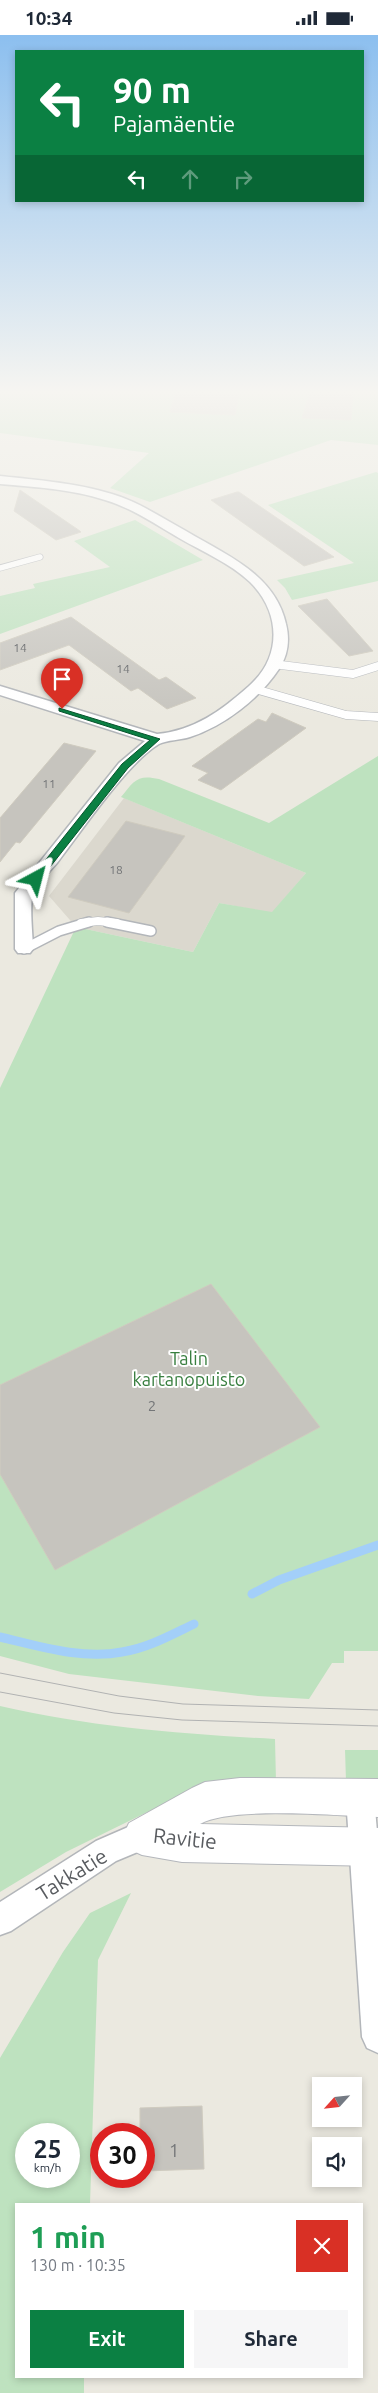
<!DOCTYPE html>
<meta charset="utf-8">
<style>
:root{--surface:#fff;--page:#f6f6f7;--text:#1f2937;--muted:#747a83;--accent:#0b8043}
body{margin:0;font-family:Ubuntu,sans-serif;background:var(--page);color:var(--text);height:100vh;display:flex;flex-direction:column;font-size:19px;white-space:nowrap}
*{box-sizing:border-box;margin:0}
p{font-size:16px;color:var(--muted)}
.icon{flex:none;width:28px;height:28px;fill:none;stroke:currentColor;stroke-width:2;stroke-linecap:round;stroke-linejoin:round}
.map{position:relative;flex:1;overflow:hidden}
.drawer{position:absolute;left:15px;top:2168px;width:348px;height:175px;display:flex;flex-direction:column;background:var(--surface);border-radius:0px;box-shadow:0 2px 8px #0003}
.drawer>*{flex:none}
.banner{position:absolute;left:15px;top:15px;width:349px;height:152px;border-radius:0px;box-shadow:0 2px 8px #0003;background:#0b8043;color:#fff;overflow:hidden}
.needle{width:32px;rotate:243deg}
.controls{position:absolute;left:312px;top:2042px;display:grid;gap:10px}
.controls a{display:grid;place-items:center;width:50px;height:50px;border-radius:0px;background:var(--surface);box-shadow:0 2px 8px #0003;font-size:25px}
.speed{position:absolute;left:15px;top:2088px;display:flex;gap:10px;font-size:25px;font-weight:700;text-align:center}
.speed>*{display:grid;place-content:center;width:65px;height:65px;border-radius:50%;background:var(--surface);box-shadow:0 2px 8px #0003;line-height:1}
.speed small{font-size:12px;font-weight:400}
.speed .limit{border:8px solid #d22;background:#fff;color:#111}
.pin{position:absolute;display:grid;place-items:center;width:42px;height:42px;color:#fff;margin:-51px -21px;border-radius:50% 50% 50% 0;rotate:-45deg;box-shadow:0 0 5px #0007}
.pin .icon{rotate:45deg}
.me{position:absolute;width:55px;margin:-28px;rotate:38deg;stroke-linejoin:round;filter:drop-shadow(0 0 4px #0008)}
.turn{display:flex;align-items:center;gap:18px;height:105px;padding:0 15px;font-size:22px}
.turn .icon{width:65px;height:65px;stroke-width:2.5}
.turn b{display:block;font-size:35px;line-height:42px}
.lanes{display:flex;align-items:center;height:48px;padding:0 15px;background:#0003;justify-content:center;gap:25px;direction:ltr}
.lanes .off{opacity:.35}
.round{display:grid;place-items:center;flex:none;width:52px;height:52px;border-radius:0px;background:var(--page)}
.headline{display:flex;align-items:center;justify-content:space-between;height:85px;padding:0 15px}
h1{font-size:30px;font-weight:700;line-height:38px;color:#1e9e55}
.button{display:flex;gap:10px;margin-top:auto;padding:10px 15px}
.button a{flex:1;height:58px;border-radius:0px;background:var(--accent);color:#fff;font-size:20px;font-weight:700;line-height:58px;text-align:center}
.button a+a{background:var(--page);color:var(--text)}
.status{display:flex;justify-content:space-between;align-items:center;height:35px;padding:0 25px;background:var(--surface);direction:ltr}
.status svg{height:14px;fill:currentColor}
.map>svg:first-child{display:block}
.education{fill:#dbd8ce}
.green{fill:#bee2bf;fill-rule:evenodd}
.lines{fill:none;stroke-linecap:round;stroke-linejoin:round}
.stream{stroke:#a3cff9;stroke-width:9}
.building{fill:#c6c4be;stroke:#cfcbbf}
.lane-far2-casing{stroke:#b3b6ba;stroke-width:7}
.lane-far1-casing{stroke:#b3b6ba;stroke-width:9}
.lane-casing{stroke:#b3b6ba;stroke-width:12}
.street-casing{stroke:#b3b6ba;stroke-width:3}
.secondary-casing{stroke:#b4b7bc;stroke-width:2}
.lane-far2{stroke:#fff;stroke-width:5.5}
.lane-far1{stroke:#fff;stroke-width:8}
.lane{stroke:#fff;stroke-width:9}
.street{fill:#fff;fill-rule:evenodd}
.secondary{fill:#fff;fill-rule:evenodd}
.tram{stroke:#b1b2b2;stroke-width:1}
.route{fill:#0b8043;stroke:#07532c}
.labels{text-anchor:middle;stroke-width:4;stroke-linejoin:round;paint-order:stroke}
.far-number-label{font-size:12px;fill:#747678}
.number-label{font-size:15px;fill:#747678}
.park-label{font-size:18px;fill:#397f40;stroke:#fff}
.near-number-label{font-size:18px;fill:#747678}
.near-street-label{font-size:21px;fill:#595c60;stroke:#fff}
</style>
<div class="status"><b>10:34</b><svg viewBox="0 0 49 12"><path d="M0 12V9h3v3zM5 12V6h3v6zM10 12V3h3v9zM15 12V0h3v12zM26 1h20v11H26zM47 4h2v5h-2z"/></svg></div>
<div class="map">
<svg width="378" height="2358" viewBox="0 0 378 2358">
<rect width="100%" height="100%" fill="#ebe9e0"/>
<path class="education" d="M124 763 306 838 272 878 219 868 193 917 76 892 49 861Z"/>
<g class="green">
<path d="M0 356H378V410L331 405 150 467 110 453 149 418 0 398Z"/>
<path d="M376 437 378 438V546L292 565 285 553 277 545 354 528 268 470Z"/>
<path d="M135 485 203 525 0 599V561L35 553 33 549 110 532 74 506Z"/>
<path d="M378 721V1616H344V1628H332L309 1664 258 1661 69 1639 0 1621V1053L76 892 193 917 219 868 272 877 306 838 121 762C134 746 137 739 159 744L269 788Z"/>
<path d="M0 1671C91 1692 182 1699 275 1704L276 1747 182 1760 66 1817 0 1857Z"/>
<path d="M345 1715H378V1748L346 1747Z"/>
<path d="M131 1858 98 1925 90 2169H16V2341H84V2358H0V2023L63 1917 90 1878ZM26 2099H69V2141H26Z"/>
</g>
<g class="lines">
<g class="stream">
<path d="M252 1559 279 1545 378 1510"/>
<path d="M0 1602C38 1611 83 1625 122 1617 148 1613 171 1600 194 1589"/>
</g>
</g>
<g class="building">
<path d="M176 356 239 359 235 380 170 377Z"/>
<path d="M310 356H353L351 385 302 383Z"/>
<path d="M20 455 80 496 81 497 56 505 14 476Z"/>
<path d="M237 457H239L334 522 304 531 211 465Z"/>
<path d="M327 564 373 616 349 621 298 571Z"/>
<path d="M71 582 159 645 166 642 196 663 167 674 138 653 131 656 69 610 0 635V608Z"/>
<path d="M272 678 306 693 221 755 198 745 208 738 192 731 258 684 266 687Z"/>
<path d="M64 708 96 716 20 808 16 807 0 827V783Z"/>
<path d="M126 786 185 801 129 878 68 862Z"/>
<path d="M211 1249 320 1392 55 1535 0 1439V1350Z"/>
<path d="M202 2071 204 2134 144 2136V2099H140V2073Z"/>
</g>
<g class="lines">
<g class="lane-far2-casing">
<path id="lane-far2" d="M0 533 40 522"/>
</g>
<g class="lane-far1-casing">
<g id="lane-far1">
<path d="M273 629 353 639 378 631"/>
<path d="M255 654 346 680 378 682"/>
<path d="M81 888 98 886 117 888"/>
</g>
</g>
<g class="lane-casing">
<g id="lane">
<path d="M107 887 151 896"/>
<path d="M24 914 59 896 89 887"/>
</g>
</g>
<g class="street-casing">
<g id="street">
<path d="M0 441C38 445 76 448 112 459 139 467 162 483 186 496 226 520 275 539 286 589 290 605 288 620 279 634 259 664 224 691 190 702 181 705 167 705 159 709 127 728 81 797 57 828 51 835 35 851 33 859 29 869 33 902 33 914L30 918H18L15 914V858L119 728 145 706 0 660V651L157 699C194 696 222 675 249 651 282 622 281 578 250 547 230 528 203 517 179 503 155 489 132 473 105 465 71 454 35 452 0 449Z"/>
<path d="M360 1748 370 1752 374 1762 378 1808V2018L367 2013 362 2002 346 1762 350 1752Z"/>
<path d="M142 1786 152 1791 157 1801 152 1811 116 1826 11 1896 0 1900V1867L96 1806Z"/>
</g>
</g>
<g class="secondary-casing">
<path id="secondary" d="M240 1743 378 1744V1782C337 1781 232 1771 200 1789L378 1793V1831L182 1827 142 1820 129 1814 123 1801 129 1788 192 1753 205 1747Z"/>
</g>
<use href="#lane-far2" class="lane-far2"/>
<use href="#lane-far1" class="lane-far1"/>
<use href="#lane" class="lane"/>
<use href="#street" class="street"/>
<use href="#secondary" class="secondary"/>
<g class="tram">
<path d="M0 1638 119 1661 183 1669 378 1675"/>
<path d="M0 1657 114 1678 182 1685 378 1691"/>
</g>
</g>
<linearGradient id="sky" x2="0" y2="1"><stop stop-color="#8cbfef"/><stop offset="0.52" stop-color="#f6f5f1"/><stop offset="1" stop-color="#f6f5f1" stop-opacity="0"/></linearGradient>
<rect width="378" height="686" fill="url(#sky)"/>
<path class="route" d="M59 673 160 704 128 733 39 846H32V842L122 729 150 705 59 676Z"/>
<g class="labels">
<g class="far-number-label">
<text x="20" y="617">14</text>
<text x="123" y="638">14</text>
<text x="49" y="753">11</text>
<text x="116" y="839">18</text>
</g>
<g class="number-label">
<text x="152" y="1376">2</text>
</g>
<g class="park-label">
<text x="189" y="1330">Talin<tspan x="189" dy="21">kartanopuisto</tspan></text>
</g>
<g class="near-number-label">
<text x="174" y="2122">1</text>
</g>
<g class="near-street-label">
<text transform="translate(185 1804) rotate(6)" y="7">Ravitie</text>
<text transform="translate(72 1840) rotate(-32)" y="7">Takkatie</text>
</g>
</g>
</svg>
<div class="controls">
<a><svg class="needle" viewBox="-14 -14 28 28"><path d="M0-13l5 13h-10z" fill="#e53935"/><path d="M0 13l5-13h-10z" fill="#747a83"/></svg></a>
<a><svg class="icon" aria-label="sound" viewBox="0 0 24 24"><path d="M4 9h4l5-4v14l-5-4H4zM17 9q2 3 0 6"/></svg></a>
</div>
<div class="speed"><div>25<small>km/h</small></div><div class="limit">30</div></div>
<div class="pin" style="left:62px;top:674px;background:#d93025"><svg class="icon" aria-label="arrive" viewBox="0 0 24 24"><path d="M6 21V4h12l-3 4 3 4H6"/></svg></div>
<svg class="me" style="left:36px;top:844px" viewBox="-20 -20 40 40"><path d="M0-17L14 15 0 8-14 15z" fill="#0b8043" stroke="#fff" stroke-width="4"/></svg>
<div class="banner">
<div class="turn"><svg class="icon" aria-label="left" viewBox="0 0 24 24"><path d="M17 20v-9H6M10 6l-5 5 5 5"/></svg><div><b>90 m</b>Pajamäentie</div></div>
<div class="lanes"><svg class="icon" aria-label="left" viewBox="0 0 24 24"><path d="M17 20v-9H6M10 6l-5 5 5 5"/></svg><svg class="icon off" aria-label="ahead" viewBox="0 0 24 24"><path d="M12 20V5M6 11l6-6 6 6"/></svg><svg class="icon off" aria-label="right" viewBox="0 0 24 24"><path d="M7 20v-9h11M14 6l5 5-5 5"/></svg></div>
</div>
<section class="drawer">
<div class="headline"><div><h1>1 min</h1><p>130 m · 10:35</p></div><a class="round" style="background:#d93025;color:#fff"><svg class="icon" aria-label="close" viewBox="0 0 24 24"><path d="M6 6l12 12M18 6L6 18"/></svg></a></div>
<div class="button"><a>Exit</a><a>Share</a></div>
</section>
</div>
